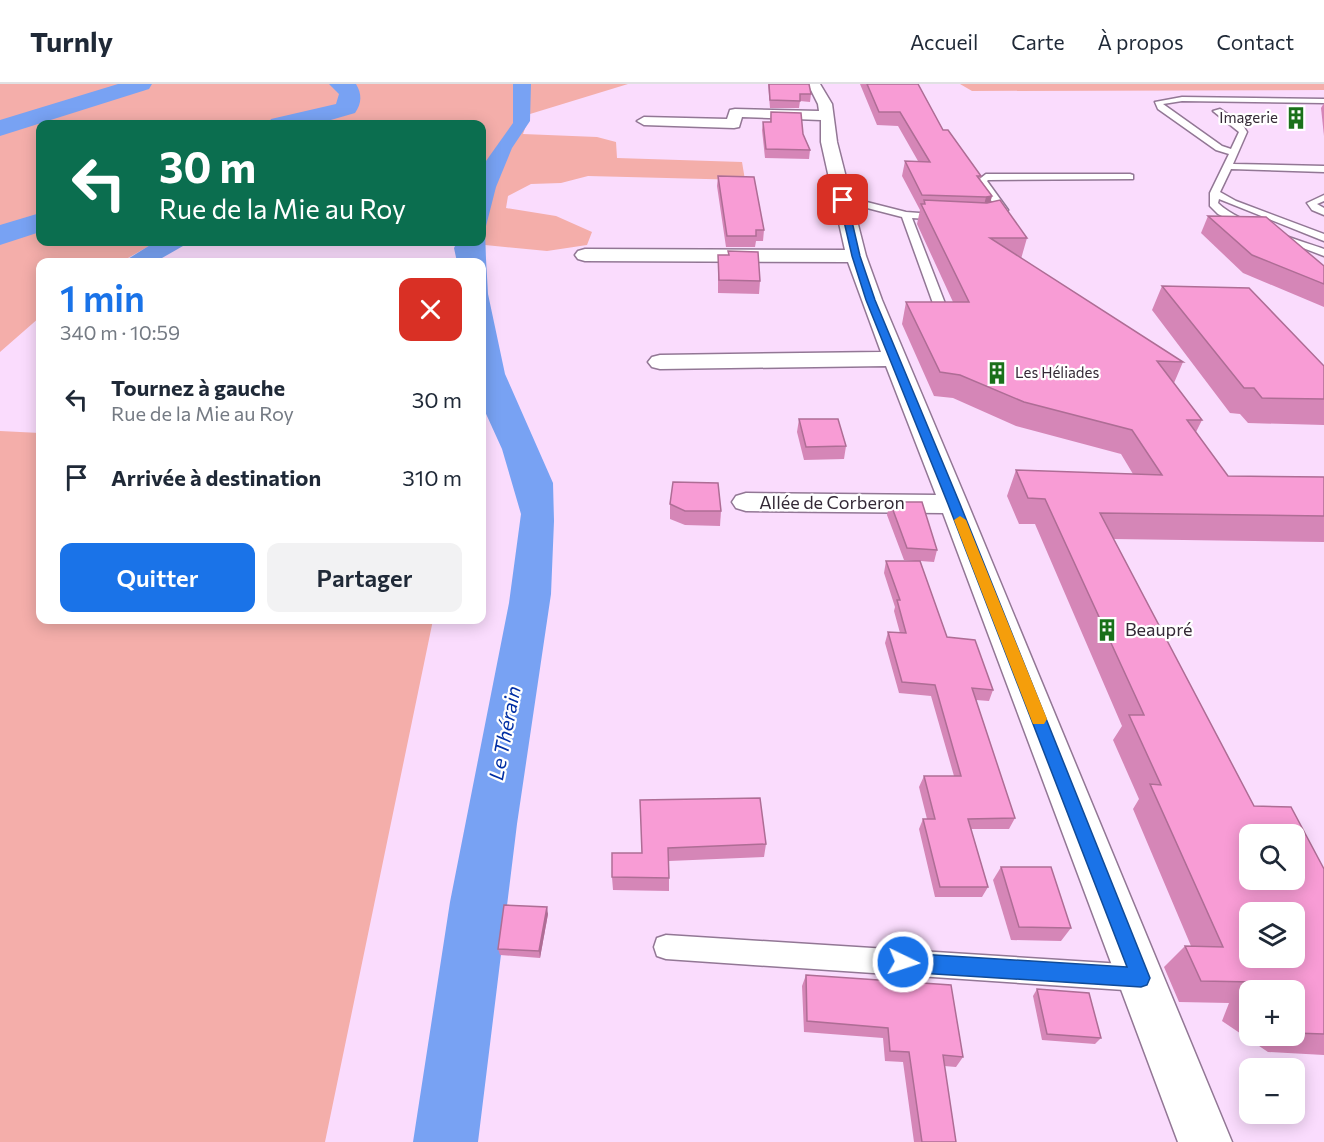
<!DOCTYPE html>
<html lang="fr">
<meta charset="utf-8">
<style>
:root{--surface:#fff;--page:#f2f2f3;--text:#1f2937;--muted:#747a83;--line:#e0e1e3;--accent:#1a73e8}
body{margin:0;font-family:Commissioner,sans-serif;background:var(--page);color:var(--text);height:100vh;display:flex;flex-direction:column;font-size:22px;white-space:nowrap}
*{box-sizing:border-box;margin:0}
p{font-size:20px;color:var(--muted)}
.icon{flex:none;width:33px;height:33px;fill:none;stroke:currentColor;stroke-width:2;stroke-linecap:round;stroke-linejoin:round}
.map{position:relative;flex:1;overflow:hidden}
.panel{position:absolute;left:36px;top:174px;width:450px;height:366px;display:flex;flex-direction:column;background:var(--surface);border-radius:12px;box-shadow:0 3px 15px #0003}
.panel>*{flex:none}
.banner{position:absolute;left:36px;top:36px;width:450px;height:126px;border-radius:12px;box-shadow:0 3px 15px #0003;background:#0b6e4f;color:#fff;overflow:hidden}
.controls{position:absolute;left:1239px;top:740px;display:grid;gap:12px}
.controls a{display:grid;place-items:center;width:66px;height:66px;border-radius:12px;background:var(--surface);box-shadow:0 3px 15px #0003;font-size:30px}
.pin{position:absolute;display:grid;place-items:center;width:51px;height:51px;color:#fff;margin:-26px;border-radius:12px;box-shadow:0 3px 9px #0006}
.me{position:absolute;width:66px;margin:-33px;rotate:94deg;stroke-linejoin:round;filter:drop-shadow(0 0 4px #0008)}
.turn{display:flex;align-items:center;gap:21px;height:126px;padding:0 24px;font-size:27px}
.turn .icon{width:78px;height:78px;stroke-width:2.5}
.turn b{display:block;font-size:42px;line-height:51px}
.round{display:grid;place-items:center;flex:none;width:63px;height:63px;border-radius:12px;background:var(--page)}
.head{display:flex;align-items:center;justify-content:space-between;height:102px;padding:0 24px}
h1{font-size:36px;font-weight:600;line-height:45px;color:var(--accent)}
.action{display:flex;gap:12px;margin-top:auto;padding:12px 24px}
.action a{flex:1;height:69px;border-radius:12px;background:var(--accent);color:#fff;font-size:24px;font-weight:600;line-height:69px;text-align:center}
.action a+a{background:var(--page);color:var(--text)}
ul{padding:0;list-style:none}
li{display:flex;align-items:center;gap:18px;height:78px;padding:0 24px}
li div{flex:1}
li b{display:block;font-size:22px}
li em{font-style:normal}
header{display:flex;align-items:center;gap:36px;box-sizing:border-box;height:84px;padding:0 30px;background:var(--surface);border-bottom:2px solid var(--line)}
header strong{font-size:28px}
nav{display:flex;gap:33px;margin-inline-start:auto;font-size:21px}
.map>svg:first-child{display:block}
.green{fill:#f4aeaa}
.water{fill:#78a2f3}
.lines{fill:none;stroke-linecap:round;stroke-linejoin:round}
.river{fill:#78a2f3;fill-rule:evenodd}
.lane-casing{stroke:#927795;stroke-width:3}
.street-casing{stroke:#927795;stroke-width:3}
.lane{fill:#fff;fill-rule:evenodd}
.street{fill:#fff;fill-rule:evenodd}
.wall{fill:#d586b7;fill-rule:evenodd}
.shaded-wall{fill:#ae6d95}
.building{fill:#f89cd5;stroke:#ae6d95;stroke-width:1.5;fill-rule:evenodd}
.route{fill:#1a73e8;stroke:#114b97;stroke-width:1.5}
.slow{fill:#f59e0b}
.labels{text-anchor:middle;stroke-width:4.5;stroke-linejoin:round;paint-order:stroke}
.far-poi-label{font-size:15px;fill:#342936;stroke:#fff;text-anchor:end}
.street-label{font-size:18px;fill:#342936;stroke:#fff}
.poi-label{font-size:18px;fill:#342936;stroke:#fff;text-anchor:start}
.water-label{font-size:20px;font-style:italic;fill:#002fa4;stroke:#fff}
</style>
<header>
<strong>Turnly</strong>
<nav><a>Accueil</a><a>Carte</a><a>À propos</a><a>Contact</a></nav>
</header>
<div class="map">
<svg width="1324" height="1058" viewBox="0 0 1324 1058">
<rect width="100%" height="100%" fill="#fadcfd"/>
<g class="green">
<path d="M0 0H628L530 30 523 50 597 53 616 58 617 74 742 78 745 96 588 92 561 99 531 100 508 112 506 124 556 132 592 148 587 161 547 167 455 158H482V40H40V158H156L121 178H40V233L0 268Z"/>
<path d="M960 0H1324V6L972 7Z"/>
<path d="M0 347 40 349V536H433L325 1058H0Z"/>
</g>
<g class="water">
<path d="M513 0H531L530 37 512 64 496 103 485 146 486 175 488 210 505 290 553 399 554 437 551 510 517 740 478 1058H413L450 818 509 519 521 430 502 365 482 321V178H457L454 164 457 158H482V90L486 77 513 39Z"/>
<path d="M155 158H190L155 178H123Z"/>
</g>
<g class="lines">
<g class="river">
<path d="M118 0H152L149 5 0 52V36Z"/>
<path d="M329 0H356C362 10 362 19 355 29L317 40H268L271 35 336 20 339 10Z"/>
<path d="M40 129V148L0 161V141Z"/>
</g>
<g class="lane-casing">
<g id="lane">
<path d="M1182 13 1324 15V19L1182 17 1163 20 1222 62 1231 65 1239 48 1213 27 1220 25 1242 40 1247 48 1233 80 1324 82V88L1231 85 1220 108 1236 117 1324 150V157L1219 115 1218 119C1238 139 1296 155 1324 165V172L1232 137 1218 130 1210 122V109L1229 70 1216 66 1158 25 1155 18Z"/>
<path d="M1130 90 1133 91V95L988 96 987 97 1008 126 1004 132 995 135 990 132 998 126 977 97 986 90Z"/>
<path d="M1324 111V117L1317 120 1324 124V131L1312 126 1307 119Z"/>
<path d="M843 112 906 128 946 131V135L943 136 912 134 946 222 944 224H936L934 222 902 133 840 117V113Z"/>
<path d="M666 851 1139 881 1148 885 1152 894 1148 903 1139 907 666 875 657 872 654 863 657 854Z"/>
</g>
</g>
<g class="street-casing">
<path id="street" d="M808 0H820L832 20 837 58 866 172 882 216 968 420 1232 1058H1178L943 429 746 427 736 424 732 418 736 412 746 409 936 411 886 282 660 285 652 283 648 278 652 273 660 271 881 268 848 178 585 177 578 175 575 171 578 167 585 165 845 166 821 58V36L742 33 739 43 734 44 644 41 637 37 644 33 727 35 730 26 735 25 819 27 818 20Z"/>
</g>
<use href="#lane" class="lane"/>
<use href="#street" class="street"/>
</g>
<g class="wall">
<path d="M768 0H809L811 10 810 18 800 17 799 24H770Z"/>
<path d="M860 0H918L943 46 981 92 980 95 992 112 990 118 1027 154 1021 175 1183 278 1174 299 1202 336 1196 348 1228 392 1324 393V458L1113 455 1254 722 1324 785V971L1268 968 1222 937 1229 919 1179 918 1164 883 1185 862H1191L1133 725 1139 715 1113 656 1122 642 1035 440H1019L1007 412 1016 386 1133 390 1121 370 1016 342 953 314 934 312 902 240 906 218H953L917 140 920 126 902 92 905 77H918L898 42 877 41ZM1250 906H1294V951H1250Z"/>
<path d="M1324 19V52L1321 24Z"/>
<path d="M771 28 803 50 810 66 809 75 765 74 762 46 763 38H770Z"/>
<path d="M718 92 764 146 763 157H756L755 163H726L717 102Z"/>
<path d="M1208 132 1324 182V223L1243 189 1201 149Z"/>
<path d="M728 167 760 197 759 210 718 209V171H728Z"/>
<path d="M1162 202 1324 282V341L1248 339 1240 330 1230 329 1152 226Z"/>
<path d="M799 335 846 362 844 375 804 376 797 348Z"/>
<path d="M890 418 937 466 934 478 920 477 947 553 993 606 989 617 976 616 1015 734 1009 745H971L988 803 982 813H935L919 745 923 735H927L919 703 924 692H954L931 612 899 609 885 559 888 548 900 549 894 527 895 523 884 489 886 477H915L904 476 887 431Z"/>
<path d="M670 420 721 427 720 442 685 441 670 435Z"/>
<path d="M640 716 766 760 764 773 669 777V807L613 806 612 793 642 769Z"/>
<path d="M1001 783 1071 844 1061 857 1011 856 993 796Z"/>
<path d="M548 830 540 874 500 871 498 865Z"/>
<path d="M806 891 963 973 956 983 944 982 956 1058H914L903 978 885 977 883 954 804 948 802 902Z"/>
<path d="M1037 905 1101 954 1095 960 1042 956 1033 912Z"/>
</g>
<g class="shaded-wall">
<path d="M992 112 988 127 982 129 986 113Z"/>
<path d="M547 823 548 830 540 874 539 867Z"/>
</g>
<g class="building">
<path d="M769 0H809L811 10H800V17L770 16Z"/>
<path d="M867 0H918L943 46H948L981 92H977L992 112 986 113 922 111 905 77 930 78 900 28H879Z"/>
<path d="M771 28 801 29 803 50 810 66 766 65 763 38H771Z"/>
<path d="M718 92 754 93 764 146H756V152H727Z"/>
<path d="M924 116 987 119 1000 116 1027 154H990L1183 278 1157 277 1202 336H1187L1228 392 1324 393V432L1100 429 1254 722 1291 723 1324 785V950L1294 949V906H1251L1254 898 1201 897 1185 862 1223 863 1150 700 1161 701 1129 631H1144L1045 415 1028 414 1016 386 1162 391 1132 346 1024 318 960 291 940 288 906 218H969L921 120H925ZM1250 750H1294V795H1250ZM1250 828H1294V873H1250Z"/>
<path d="M1208 132 1266 133 1324 182V200L1252 171Z"/>
<path d="M728 167 758 168 760 197 719 196 718 171H729Z"/>
<path d="M1162 202 1249 204 1324 282V315L1262 314 1254 304H1244Z"/>
<path d="M799 335H838L846 362 806 363Z"/>
<path d="M673 398 718 399 721 427H685L670 420Z"/>
<path d="M890 418H922L937 466 907 464Z"/>
<path d="M886 477H920L947 553 975 556 993 606 972 604 1015 734 968 735 988 803H940L923 735H935L924 692H961L935 601 902 598 888 548 906 549 897 516H900Z"/>
<path d="M760 714 766 760 668 764 669 794 612 793V769H642L640 716Z"/>
<path d="M1001 783H1051L1071 844 1019 843Z"/>
<path d="M504 821 547 823 539 867 498 865Z"/>
<path d="M806 891 951 901 963 973 943 971 956 1058H922L909 968 890 967 888 944 807 937Z"/>
<path d="M1037 905 1089 909 1101 954 1047 950Z"/>
</g>
<path class="route" d="M843 113 847 116 860 172 875 216 960 420 1150 894 1147 901 1141 903 903 888 897 885 894 878 897 872 903 869 1127 883 948 420 866 216 852 172 839 116Z"/>
<path class="slow" d="M960 432 966 436 1047 635 1044 640H1033L1031 635 954 436Z"/>
<defs>
<g id="building-bare" transform="scale(1.8)"><path d="M-4-6H4V6H1V3H-1V6H-4ZM-2.5-4.3h1.7v1.8h-1.7ZM.8-4.3h1.7v1.8H.8ZM-2.5-1h1.7V.8h-1.7ZM.8-1h1.7V.8H.8Z" fill="#1a701a" stroke="#fff" stroke-width="2.5" paint-order="stroke"/></g>
</defs>
<g fill-rule="evenodd">
<use href="#building-bare" x="1296" y="34"/>
<use href="#building-bare" x="997" y="289"/>
<use href="#building-bare" x="1107" y="546"/>
</g>
<g class="labels">
<g class="far-poi-label">
<text x="1278" y="39">Imagerie</text>
<text x="1015" y="294" text-anchor="start">Les Héliades</text>
</g>
<g class="street-label">
<text x="832" y="425">Allée de Corberon</text>
</g>
<g class="poi-label">
<text x="1125" y="552">Beaupré</text>
</g>
<g class="water-label">
<text transform="translate(505 649) rotate(-79)" y="7">Le Thérain</text>
</g>
</g>
</svg>
<div class="controls">
<a><svg class="icon" aria-label="search" viewBox="0 0 24 24"><circle cx="10" cy="10" r="6"/><path d="M15 15l6 6"/></svg></a>
<a><svg class="icon" aria-label="layers" viewBox="0 0 24 24"><path d="M12 4l9 5-9 5-9-5zM3 14l9 5 9-5"/></svg></a>
<a>+</a>
<a>−</a>
</div>
<div class="pin" style="left:843px;top:116px;background:#d93025"><svg class="icon" aria-label="arrive" viewBox="0 0 24 24"><path d="M6 21V4h12l-3 4 3 4H6"/></svg></div>
<svg class="me" style="left:903px;top:878px" viewBox="-20 -20 40 40"><circle r="17" fill="#1a73e8" stroke="#fff" stroke-width="3"/><path d="M0-11L8 9 0 5-8 9z" fill="#fff"/></svg>
<div class="banner">
<div class="turn"><svg class="icon" aria-label="left" viewBox="0 0 24 24"><path d="M17 20v-9H6M10 6l-5 5 5 5"/></svg><div><b>30 m</b>Rue de la Mie au Roy</div></div>
</div>
<section class="panel">
<div class="head"><div><h1>1 min</h1><p>340 m · 10:59</p></div><a class="round" style="background:#d93025;color:#fff"><svg class="icon" aria-label="close" viewBox="0 0 24 24"><path d="M6 6l12 12M18 6L6 18"/></svg></a></div>
<ul>
<li><svg class="icon" aria-label="left" viewBox="0 0 24 24"><path d="M17 20v-9H6M10 6l-5 5 5 5"/></svg><div><b>Tournez à gauche</b><p>Rue de la Mie au Roy</p></div><em>30 m</em></li>
<li><svg class="icon" aria-label="arrive" viewBox="0 0 24 24"><path d="M6 21V4h12l-3 4 3 4H6"/></svg><div><b>Arrivée à destination</b></div><em>310 m</em></li>
</ul>
<div class="action"><a>Quitter</a><a>Partager</a></div>
</section>
</div>
